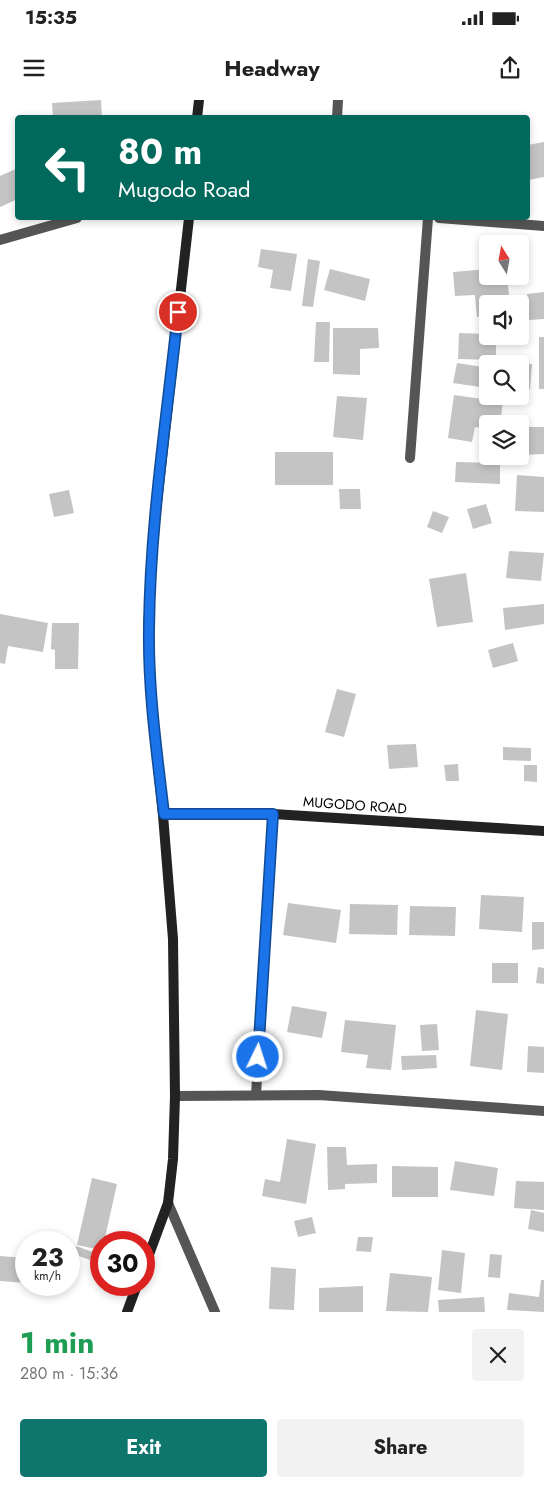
<!DOCTYPE html>
<meta charset="utf-8">
<style>
:root{--surface:#fff;--page:#f2f2f2;--text:#222;--muted:#767676;--accent:#0f766e}
body{margin:0;font-family:Jost,sans-serif;background:var(--page);color:var(--text);height:100vh;display:flex;flex-direction:column;font-size:19px;white-space:nowrap}
*{box-sizing:border-box;margin:0}
p{font-size:16px;color:var(--muted)}
.icon{flex:none;width:28px;height:28px;fill:none;stroke:currentColor;stroke-width:2;stroke-linecap:round;stroke-linejoin:round}
.map{position:relative;height:1212px;overflow:hidden}
.details{display:flex;flex-direction:column;background:var(--surface);flex:1}
.details>*{flex:none}
.guide{position:absolute;left:15px;top:15px;width:515px;height:105px;border-radius:5px;box-shadow:0 2px 8px #0003;background:#00695c;color:#fff;overflow:hidden}
.needle{width:32px;rotate:349deg}
.buttons{position:absolute;left:479px;top:135px;display:grid;gap:10px}
.buttons a{display:grid;place-items:center;width:50px;height:50px;border-radius:5px;background:var(--surface);box-shadow:0 2px 8px #0003;font-size:25px}
.speed{position:absolute;left:15px;top:1131px;display:flex;gap:10px;font-size:25px;font-weight:700;text-align:center}
.speed>*{display:grid;place-content:center;width:65px;height:65px;border-radius:50%;background:var(--surface);box-shadow:0 2px 8px #0003;line-height:1}
.speed small{font-size:12px;font-weight:400}
.speed .limit{border:8px solid #d22;background:#fff;color:#111}
.pin{position:absolute;display:grid;place-items:center;width:42px;height:42px;color:#fff;margin:-21px;border:2px solid #fff;border-radius:50%;box-shadow:0 1px 5px #0007}
.me{position:absolute;width:55px;margin:-28px;rotate:4deg;stroke-linejoin:round;filter:drop-shadow(0 0 4px #0008)}
.turn{display:flex;align-items:center;gap:18px;height:105px;padding:0 20px;font-size:22px}
.turn .icon{width:65px;height:65px;stroke-width:2.5}
.turn b{display:block;font-size:35px;line-height:42px}
.round{display:grid;place-items:center;flex:none;width:52px;height:52px;border-radius:5px;background:var(--page)}
.summary{display:flex;align-items:center;justify-content:space-between;height:85px;padding:0 20px}
h1{font-size:30px;font-weight:700;line-height:38px;color:#1e9e55}
.primary-button{display:flex;gap:10px;margin-top:auto;padding:10px 20px}
.primary-button a{flex:1;height:58px;border-radius:5px;background:var(--accent);color:#fff;font-size:20px;font-weight:700;line-height:58px;text-align:center}
.primary-button a+a{background:var(--page);color:var(--text)}
.status{display:flex;justify-content:space-between;align-items:center;height:35px;padding:0 25px;background:var(--surface);direction:ltr}
.status svg{height:14px;fill:currentColor}
header{display:flex;justify-content:space-between;align-items:center;height:65px;padding:0 20px;background:var(--surface);font-size:22px;font-weight:700}
.map>svg:first-child{display:block}
.building{fill:#c4c4c4}
.lines{fill:none;stroke-linecap:round;stroke-linejoin:round}
.street{stroke:#555;stroke-width:10}
.secondary{stroke:#222;stroke-width:10}
.route-casing{stroke:#114b97;stroke-width:12}
.route{stroke:#1a73e8;stroke-width:9}
.labels{text-anchor:middle;stroke-width:5;stroke-linejoin:round;paint-order:stroke}
.street-label{font-size:14px;fill:#000;stroke:#fff}
</style>
<div class="status"><b>15:35</b><svg viewBox="0 0 49 12"><path d="M0 12V9h3v3zM5 12V6h3v6zM10 12V3h3v9zM15 12V0h3v12zM26 1h20v11H26zM47 4h2v5h-2z"/></svg></div>
<header><svg class="icon" aria-label="menu" viewBox="0 0 24 24"><path d="M4 6h16M4 12h16M4 18h16"/></svg>Headway<svg class="icon" aria-label="share" viewBox="0 0 24 24"><path d="M12 15V3M7 8l5-5 5 5M5 13v7h14v-7"/></svg></header>
<div class="map">
<svg width="544" height="1212" viewBox="0 0 544 1212">
<rect width="100%" height="100%" fill="#fff"/>
<g class="building">
<path d="M101 0 102 18H53L52 3Z"/>
<path d="M544 42V77L528 80V45Z"/>
<path d="M18 68V99L0 107V76Z"/>
<path d="M261 149 297 154 291 191 270 188 273 170 258 167Z"/>
<path d="M308 159 320 161 313 207 302 206Z"/>
<path d="M330 169 370 179 365 201 324 190Z"/>
<path d="M488 169V176H507L510 204H488V216L477 217 475 195 455 196 453 172Z"/>
<path d="M544 192V219L529 220 527 194Z"/>
<path d="M316 222H330L329 262H314Z"/>
<path d="M333 228H378L379 248 360 249V275L333 274Z"/>
<path d="M459 233 488 234V236H496V260L458 259Z"/>
<rect x="539" y="237" width="5" height="52"/>
<path d="M457 263 483 267 480 287 453 283Z"/>
<path d="M520 264H532L530 289H520Z"/>
<path d="M454 295 503 302 500 324H488V329L475 327 472 342 448 338Z"/>
<path d="M337 296 367 298 363 340 333 337Z"/>
<path d="M521 327H544V354L522 355Z"/>
<rect x="275" y="352" width="58" height="33"/>
<path d="M456 362 500 363V384L455 382Z"/>
<path d="M517 375 544 377V412L515 411Z"/>
<path d="M339 389H360L361 409H340Z"/>
<path d="M69 390 74 413 54 417 49 394Z"/>
<path d="M486 404 492 423 473 429 467 409Z"/>
<path d="M433 411 449 417 442 433 427 427Z"/>
<path d="M509 451 544 453 541 481 506 478Z"/>
<path d="M466 473 473 522 437 527 429 479Z"/>
<path d="M544 504V524L505 530 503 508Z"/>
<path d="M0 514 48 523 43 552 8 546 5 564 0 563Z"/>
<path d="M52 523H79L78 569H55V550L51 549Z"/>
<path d="M513 543 518 561 493 568 488 550Z"/>
<path d="M337 589 356 594 344 637 325 632Z"/>
<path d="M416 644 418 667 389 669 387 645Z"/>
<path d="M503 647 531 648V661L503 660Z"/>
<path d="M458 664 459 681H446L444 665Z"/>
<path d="M524 665H537V682L524 681Z"/>
<path d="M481 795 524 797 522 832 479 829Z"/>
<path d="M288 803 341 810 336 843 283 835Z"/>
<path d="M350 804 398 805 397 835 349 834Z"/>
<path d="M410 806 456 807 455 836 409 835Z"/>
<path d="M532 822H544V849L532 850Z"/>
<rect x="492" y="863" width="26" height="20"/>
<path d="M538 867 544 868V884L536 883Z"/>
<path d="M292 906 327 912 322 938 287 932Z"/>
<path d="M476 910 508 914 502 970 470 966Z"/>
<path d="M345 920 396 925 391 970 366 968 368 955 341 952Z"/>
<path d="M437 924 439 950 422 951 420 925Z"/>
<path d="M528 946 544 947V973L527 972Z"/>
<path d="M436 955 437 968 402 970 401 956Z"/>
<path d="M287 1039 316 1044 306 1104 262 1096 265 1079 280 1082Z"/>
<path d="M327 1047H346L347 1065 377 1064V1083L345 1084V1089L328 1090Z"/>
<path d="M455 1061 498 1068 494 1096 450 1090Z"/>
<path d="M392 1066 438 1067V1097H392Z"/>
<path d="M92 1078 117 1084 104 1142H101V1150L77 1145Z"/>
<path d="M516 1081 544 1082V1110L514 1108Z"/>
<path d="M531 1110 544 1113V1132L528 1129Z"/>
<path d="M312 1117 316 1133 298 1137 294 1121Z"/>
<path d="M358 1137H373L371 1152 356 1151Z"/>
<path d="M76 1146 93 1152 90 1160 73 1154Z"/>
<path d="M442 1150 465 1153 461 1193 438 1190Z"/>
<path d="M490 1154 502 1155 500 1178 488 1177Z"/>
<path d="M0 1156 26 1158V1183L0 1181Z"/>
<path d="M271 1167 296 1169 294 1210 269 1209Z"/>
<path d="M390 1173 432 1177 428 1212 386 1211Z"/>
<path d="M541 1180H544V1212L507 1210 509 1193 539 1197Z"/>
<path d="M363 1186V1212H319V1188Z"/>
<path d="M484 1197 485 1212H439L438 1200Z"/>
</g>
<g class="lines">
<g class="street">
<path d="M337 18 338 0"/>
<path d="M439 118 544 126"/>
<path d="M0 140 77 118"/>
<path d="M410 358 428 118"/>
<path d="M256 995 273 714"/>
<path d="M175 996 319 995 544 1011"/>
<path d="M168 1103 215 1212"/>
</g>
<g class="secondary">
<path d="M197 18 199 0"/>
<path d="M163 715 273 714 544 731"/>
<path d="M144 1168 168 1103 173 1059 175 996 173 839 163 715 152 607 148 530 153 438 189 118"/>
<path d="M127 1212 137 1185"/>
</g>
</g>
<g class="lines">
<g class="route-casing">
<path id="route" d="M178 212C167 317 150 423 149 529 148 591 157 653 164 714H273L258 957"/>
</g>
<use href="#route" class="route"/>
</g>
<g class="labels">
<g class="street-label">
<text transform="translate(355 705) rotate(4)" y="5">MUGODO ROAD</text>
</g>
</g>
</svg>
<div class="buttons">
<a><svg class="needle" viewBox="-14 -14 28 28"><path d="M0-13l5 13h-10z" fill="#e53935"/><path d="M0 13l5-13h-10z" fill="#767676"/></svg></a>
<a><svg class="icon" aria-label="sound" viewBox="0 0 24 24"><path d="M4 9h4l5-4v14l-5-4H4zM17 9q2 3 0 6"/></svg></a>
<a><svg class="icon" aria-label="search" viewBox="0 0 24 24"><circle cx="10" cy="10" r="6"/><path d="M15 15l6 6"/></svg></a>
<a><svg class="icon" aria-label="layers" viewBox="0 0 24 24"><path d="M12 4l9 5-9 5-9-5zM3 14l9 5 9-5"/></svg></a>
</div>
<div class="speed"><div>23<small>km/h</small></div><div class="limit">30</div></div>
<div class="pin" style="left:178px;top:212px;background:#d93025"><svg class="icon" aria-label="arrive" viewBox="0 0 24 24"><path d="M6 21V4h12l-3 4 3 4H6"/></svg></div>
<svg class="me" style="left:258px;top:957px" viewBox="-20 -20 40 40"><circle r="17" fill="#1a73e8" stroke="#fff" stroke-width="3"/><path d="M0-11L8 9 0 5-8 9z" fill="#fff"/></svg>
<div class="guide">
<div class="turn"><svg class="icon" aria-label="left" viewBox="0 0 24 24"><path d="M17 20v-9H6M10 6l-5 5 5 5"/></svg><div><b>80 m</b>Mugodo Road</div></div>
</div>
</div>
<section class="details">
<div class="summary"><div><h1>1 min</h1><p>280 m · 15:36</p></div><a class="round"><svg class="icon" aria-label="close" viewBox="0 0 24 24"><path d="M6 6l12 12M18 6L6 18"/></svg></a></div>
<div class="primary-button"><a>Exit</a><a>Share</a></div>
</section>
